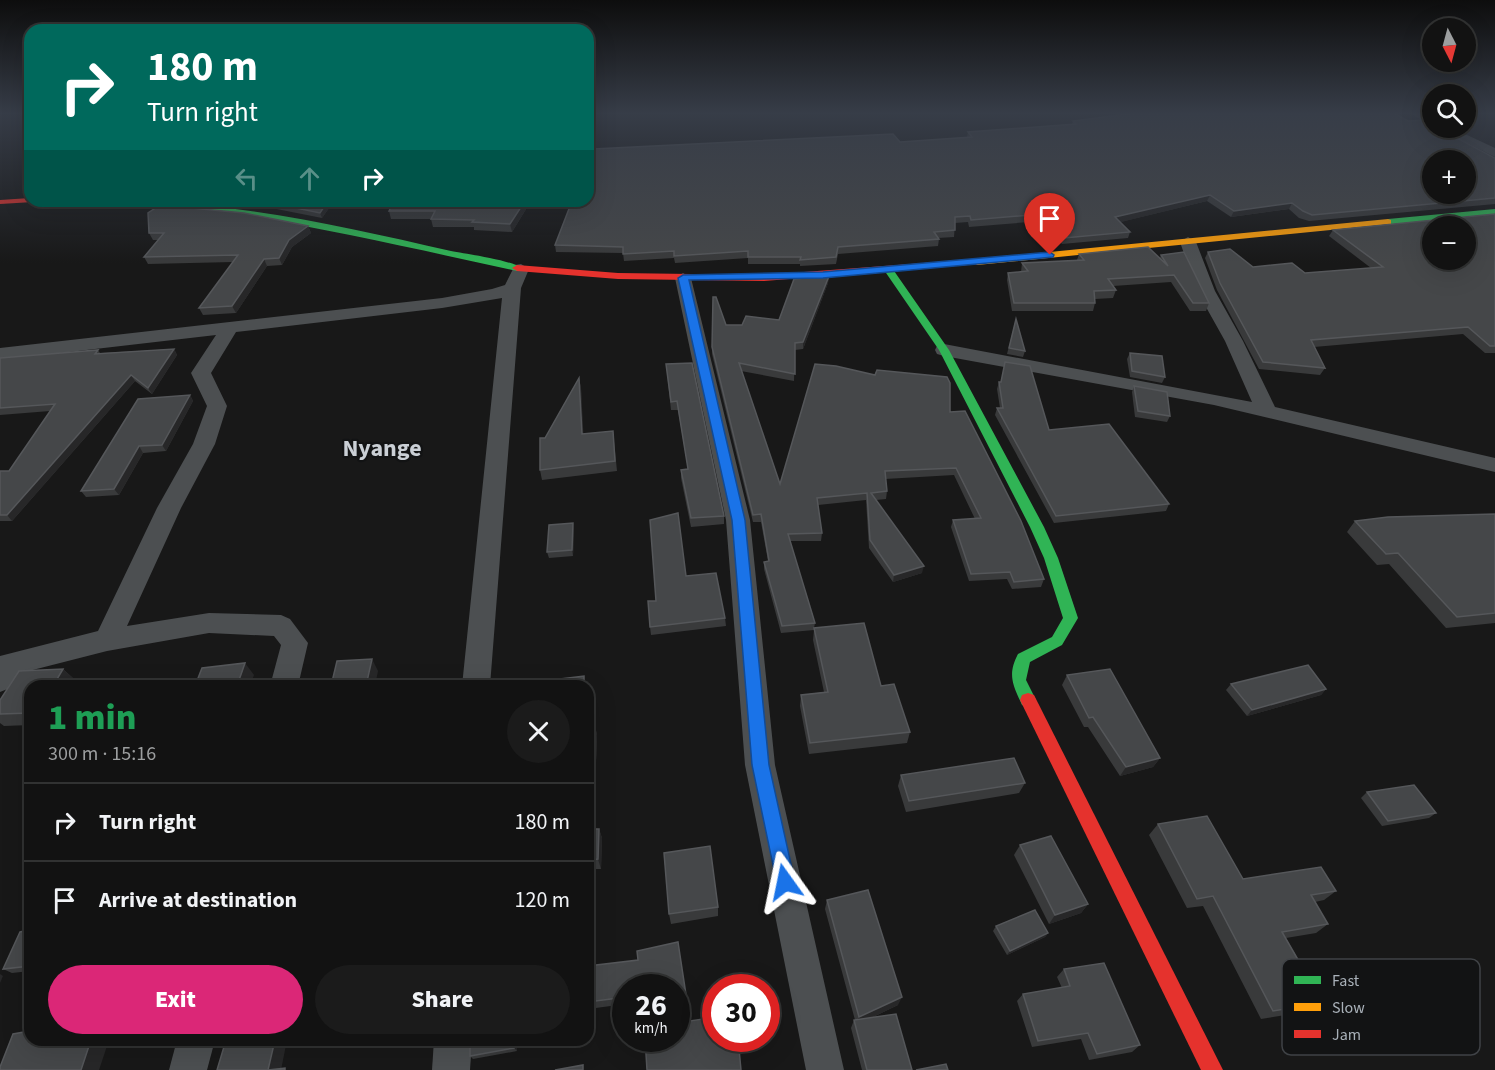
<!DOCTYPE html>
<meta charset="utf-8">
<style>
:root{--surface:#121212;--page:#1b1b1b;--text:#f1f3f6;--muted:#9c9e9f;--line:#313232;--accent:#db2777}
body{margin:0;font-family:"Source Sans 3",sans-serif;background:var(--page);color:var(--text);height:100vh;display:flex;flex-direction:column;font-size:22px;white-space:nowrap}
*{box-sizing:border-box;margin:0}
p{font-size:20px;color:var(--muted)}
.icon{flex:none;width:33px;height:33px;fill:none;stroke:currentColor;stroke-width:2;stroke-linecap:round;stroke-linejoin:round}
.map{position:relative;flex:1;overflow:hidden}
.sheet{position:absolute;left:24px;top:680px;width:570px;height:366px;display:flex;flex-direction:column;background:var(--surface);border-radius:18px;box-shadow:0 6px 24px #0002,0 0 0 2px var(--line)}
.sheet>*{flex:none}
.guide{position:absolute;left:24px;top:24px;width:570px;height:183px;border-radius:18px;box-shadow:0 6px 24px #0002,0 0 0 2px var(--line);background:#00695c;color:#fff;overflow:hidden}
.needle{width:39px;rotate:174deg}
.buttons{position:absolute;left:1422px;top:18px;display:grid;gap:12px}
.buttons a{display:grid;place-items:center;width:54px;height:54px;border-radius:50%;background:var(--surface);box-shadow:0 6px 24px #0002,0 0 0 2px var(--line);font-size:30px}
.speed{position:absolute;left:612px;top:974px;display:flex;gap:12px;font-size:30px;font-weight:700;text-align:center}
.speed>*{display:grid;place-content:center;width:78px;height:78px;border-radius:50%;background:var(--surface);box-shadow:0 6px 24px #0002,0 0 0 2px var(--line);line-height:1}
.speed small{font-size:15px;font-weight:400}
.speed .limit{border:9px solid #d22;background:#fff;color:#111}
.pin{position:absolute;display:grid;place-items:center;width:51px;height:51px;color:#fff;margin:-62px -26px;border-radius:50% 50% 50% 0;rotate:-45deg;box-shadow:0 0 6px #0007}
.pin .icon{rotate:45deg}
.me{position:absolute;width:66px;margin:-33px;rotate:348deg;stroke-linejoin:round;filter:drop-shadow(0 0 4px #0008)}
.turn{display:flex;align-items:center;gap:21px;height:126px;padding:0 24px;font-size:27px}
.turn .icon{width:78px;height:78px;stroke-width:2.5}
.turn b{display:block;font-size:42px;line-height:51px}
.lanes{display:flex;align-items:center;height:57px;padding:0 24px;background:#0003;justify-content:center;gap:30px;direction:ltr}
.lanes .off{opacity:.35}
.round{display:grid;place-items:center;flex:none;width:63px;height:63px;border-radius:32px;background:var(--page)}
.summary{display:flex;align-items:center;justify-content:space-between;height:102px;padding:0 24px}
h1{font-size:36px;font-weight:800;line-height:45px;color:#1e9e55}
.action{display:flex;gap:12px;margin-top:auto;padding:12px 24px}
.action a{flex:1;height:69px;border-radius:36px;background:var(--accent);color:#fff;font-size:24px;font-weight:800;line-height:69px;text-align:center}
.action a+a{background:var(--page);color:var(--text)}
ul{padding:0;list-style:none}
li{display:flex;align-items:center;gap:18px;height:78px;padding:0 24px;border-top:2px solid var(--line)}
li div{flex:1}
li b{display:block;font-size:22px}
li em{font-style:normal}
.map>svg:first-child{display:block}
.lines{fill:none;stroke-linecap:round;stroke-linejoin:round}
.street{fill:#4c4f51;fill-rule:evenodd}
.fast{fill:#30b455;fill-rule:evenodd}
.slow{fill:#ff9f0a;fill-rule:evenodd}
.jam{fill:#e5322d;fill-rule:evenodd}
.wall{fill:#393a3b}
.shaded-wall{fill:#272728}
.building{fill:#454749;stroke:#55575a;stroke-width:1.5;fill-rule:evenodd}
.route{fill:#1a73e8;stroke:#114b97;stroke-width:1.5}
.labels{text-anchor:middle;stroke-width:4.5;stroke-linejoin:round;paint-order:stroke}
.district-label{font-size:24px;font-weight:bold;fill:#cacfd5;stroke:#121314}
.key{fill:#121314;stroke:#3f4246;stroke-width:1.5}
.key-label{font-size:16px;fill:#a9b1b9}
</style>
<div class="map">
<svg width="1495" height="1070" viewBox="0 0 1495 1070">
<rect width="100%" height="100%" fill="#181818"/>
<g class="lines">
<g class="street">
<path d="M1410 113H1426L1432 117V126Z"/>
<path d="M1437 128H1452L1495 148V157Z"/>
<path d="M1188 237 1196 242 1215 291 1243 341 1275 407 1495 458V472L1214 405 944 356 937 354 935 350 937 346 944 344 1252 402 1225 341 1197 291 1180 242Z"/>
<path d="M521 264 529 269 521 288 490 686H462L502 298 442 308 236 332 211 373 227 406 215 444 181 508 127 626 209 613 281 615 290 619 308 643 298 686H270L281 645 274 636 209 633 107 651 17 674 10 688 0 692V656L98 631 157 508 193 444 207 406 191 373 216 335 0 360V348L442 298 492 289 505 285 515 265Z"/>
<path d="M683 273 691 278 750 520 775 765 844 1070H806L745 765 726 520 675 278Z"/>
<path d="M177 1040H215L207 1070H169Z"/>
<path d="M434 1040H472L470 1070H432Z"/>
</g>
<g class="fast">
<path d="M120 201C232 201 341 226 451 251 467 254 510 260 522 268L517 271C386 243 258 211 124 203Z"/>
<path d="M1495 209V215L1388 225 1384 222 1388 219Z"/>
<path d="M886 268H892L949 350 1044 527 1058 558 1078 618 1062 645 1030 662 1026 680 1036 700 1034 705 1028 707 1022 705C1013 685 1007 675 1018 654L1052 637 1063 618 1044 558 1030 527 939 350 884 270Z"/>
</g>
<path class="slow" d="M1388 219 1391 220V224L977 265 972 262 977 259Z"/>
<g class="jam">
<path d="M30 198V201L33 202 0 204V200Z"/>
<path d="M977 259 980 260V264L764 281 618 279 517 271 512 268 517 265 618 273 764 275Z"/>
<path d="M1028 693 1034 695 1223 1070H1201L1020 700 1022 695Z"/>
</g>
</g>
<g class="wall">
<path d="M1073 121H1408L1495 158V204L1309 221 1299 218 1289 209 1231 217 1207 201 1120 222 1130 232 1128 238 1062 244 1041 221 969 227 968 222 955 223 954 237 938 238 939 239 938 246 838 254 836 264 800 266V264H748V258L675 263 674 258 624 261 623 253 556 252 555 245 900 142 967 137 968 132 1072 124Z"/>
<path d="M232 201H334L322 218 247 203Z"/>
<path d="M394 201H531L512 232 474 230V227H433L431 219H391L389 211Z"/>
<path d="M1495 214V353H1485L1463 334 1314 347 1325 368 1320 375 1259 369 1217 290 1205 258 1208 252 1253 267 1305 273 1371 268 1329 236 1333 230Z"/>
<path d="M308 226 311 233 292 247 282 265 267 266 236 313 203 315 199 308 233 262 148 264 144 257 159 240H153L149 233Z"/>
<path d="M1079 254 1160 258 1161 255 1209 303 1206 311H1190L1171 282 1113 286 1116 290 1113 298 1095 299V303L1093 311H1012L1007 280 1008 273 1021 272 1022 263 1077 260Z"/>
<path d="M829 276 828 283 803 349 795 350 794 381 741 371 780 484 950 412 1044 579 1041 587 1012 589 1007 579 969 581 951 527 953 520 975 519 954 475 885 479 887 491 886 499 876 500 922 573 893 582 869 548 866 500 818 505 822 533 821 541H790L815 623 814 628 881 686 910 732 907 743 809 754 800 706 801 695 824 692 813 640 814 630 781 633 764 569V562L768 561 761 522H753L712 354V347L726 325H742L779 320Z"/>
<path d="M1016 319 1025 351 1023 357 1007 354Z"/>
<path d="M174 349 177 355 152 394 135 381 12 521H0V471H9L50 411 0 415V358L98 350 100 353Z"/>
<path d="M1130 353 1165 377 1162 383 1130 377 1127 359Z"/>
<path d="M666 364 724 516V524L691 527 681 478V470L688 469 678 410H671Z"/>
<path d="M579 378 581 388 583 434 613 431 617 471 542 480 540 470 545 438Z"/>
<path d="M999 382 1049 430 1169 504 1166 511 1054 523 995 415 997 408H1000L997 389Z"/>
<path d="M1134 386 1170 416 1167 422 1135 417 1132 392Z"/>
<path d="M190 395 193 401 166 451 143 453 119 495 86 497 81 491Z"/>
<path d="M1495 514V623L1446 628 1389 564 1377 565 1347 532 1355 521Z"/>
<path d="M574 529 573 556 549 558 547 552Z"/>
<path d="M686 576 725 618 726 626 651 635 650 627 656 601Z"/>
<path d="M63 669 75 680 72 686H30V725L4 726 0 723V700L19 671Z"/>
<path d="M1067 675 1160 758 1153 767 1120 776 1088 727H1084L1062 685Z"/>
<path d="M1231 684 1326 689 1321 695 1247 716 1226 690Z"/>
<path d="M588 726H595L597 735 596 762 588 763Z"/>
<path d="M901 775 1025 783 1019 793 906 812 898 786Z"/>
<path d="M1367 792 1436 813 1429 818 1382 826 1361 798Z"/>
<path d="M1158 824 1243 879 1336 891 1324 900 1315 902 1328 924 1316 933 1286 938 1323 1003 1310 1011 1261 1019 1203 906 1187 908 1149 835Z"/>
<path d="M588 829H599L602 838 601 869H588Z"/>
<path d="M1020 845 1088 904 1081 913 1049 924 1014 855Z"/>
<path d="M827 900 898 1005 871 1018 912 1070H862L851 1028 854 1020H855L825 909Z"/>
<path d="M718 907V916L671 924 669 914Z"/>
<path d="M996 926 1048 933 1045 937 1007 955 993 931Z"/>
<path d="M30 930V971L12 973 3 969Z"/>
<path d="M678 942 690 1021 716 1017V1038H738L741 1070H647L645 1038H676V987H626V1004L588 1009V966L638 960 637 951Z"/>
<path d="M1064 969 1140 1045 1132 1052 1089 1060 1081 1039 1032 1047 1017 1001 1023 994 1062 988 1057 977Z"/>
<path d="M517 1040V1051L473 1059 470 1056Z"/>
</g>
<g class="shaded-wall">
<path d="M1210 195 1207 201 1113 224 1115 217Z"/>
<path d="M328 201H334L322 218 320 213Z"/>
<path d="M525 201H531L512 232 510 224Z"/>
<path d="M1292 203 1289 209 1231 217 1234 211Z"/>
<path d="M308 226 311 233 292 247 282 265 279 258 289 240Z"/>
<path d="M264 259 267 266 236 313 232 306Z"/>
<path d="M829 276 828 283 803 349V342Z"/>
<path d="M174 349 177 355 152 394 148 388Z"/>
<path d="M131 375 135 381 12 521 7 515Z"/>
<path d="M579 378 581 388 584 444 582 434Z"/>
<path d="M190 395 193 401 166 451 162 445Z"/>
<path d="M139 446 143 453 119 495 114 489Z"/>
<path d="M573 523 574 529 573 556 572 550Z"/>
<path d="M924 566 922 573 893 582 894 575Z"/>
<path d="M372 659 378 671 375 686H366Z"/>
<path d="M245 663 254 675 250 686H237Z"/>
<path d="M63 669 75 680 72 686H53Z"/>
<path d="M1326 689 1321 695 1247 716 1252 710Z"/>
<path d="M595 726 597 735 596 762 594 754Z"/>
<path d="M1160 758 1153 767 1120 776 1126 767Z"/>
<path d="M599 829 602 838 601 869 598 859Z"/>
<path d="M1088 904 1081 913 1049 924 1055 915Z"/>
<path d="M1048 933 1045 937 1007 955 1010 951Z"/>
<path d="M0 974 3 976 0 983Z"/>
<path d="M902 997 898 1005 856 1025 859 1017Z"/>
<path d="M91 1040H109L99 1070H81Z"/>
<path d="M275 1040H287L281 1070H268Z"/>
<path d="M514 1040H517V1051L514 1048Z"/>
</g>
<g class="building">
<path d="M1135 113H1394L1408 121 1425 120 1432 124V128H1438L1495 158V198L1312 215 1303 211 1292 203 1234 211 1210 195 1115 217 1130 232 1064 238 1043 214 971 220 970 216 955 217V230L934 232 939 239 838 247 836 257 800 260 801 257H748V251L674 256V251L623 254V247L555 245 572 201H588V162L593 149 893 134 900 142 972 137 968 132 1076 124 1073 121ZM1432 160H1466V194H1432Z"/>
<path d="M262 201H328L320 213Z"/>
<path d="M394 201H525L510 224 472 222 474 220 431 219 435 211H389Z"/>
<path d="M160 205 244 213 308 226 289 240 279 258 264 259 232 306 199 308 238 255 144 257 164 233H149L148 213Z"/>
<path d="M1495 214V346H1490L1468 327 1311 340 1325 368 1263 362 1220 283 1208 252 1230 249 1253 267 1292 263 1305 273 1383 267 1333 230ZM1432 226H1466V260H1432Z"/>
<path d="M1148 247 1168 266 1161 255 1184 252 1209 303H1193L1174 275 1108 279 1116 290 1094 291 1095 303H1014L1008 273 1028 271 1022 263 1084 260 1079 254Z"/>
<path d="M829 276 803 342 795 343V374L739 363 780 484 815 364 836 366 875 375 877 370 947 377 950 383V412L965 411 1021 521 1044 579 1014 582 1010 572 971 574 953 520 981 518 956 468 885 471 887 491 871 493 924 566 894 575 870 540 867 493 817 498 822 533 788 534 815 623 782 626 764 562 769 561 761 514 753 515 712 347 713 297H716L726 325H742L746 316 779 320 794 279Z"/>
<path d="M1016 319 1025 351 1009 348Z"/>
<path d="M174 349 148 388 131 375 7 515H0V471H9L55 404 0 408V358L98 350 95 354Z"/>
<path d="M1130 353 1162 356 1165 377 1132 371Z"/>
<path d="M1005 362 1030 366 1049 430 1109 424 1169 504 1056 516 997 408H1003L999 382H1001Z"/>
<path d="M692 363 724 516 691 518 681 470 688 469 677 401 671 402 666 364Z"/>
<path d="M579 378 582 434 613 431 615 461 540 470V438H545Z"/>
<path d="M1134 386 1167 392 1170 416 1138 411Z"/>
<path d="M190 395 162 445 139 446 114 489 81 491 138 399Z"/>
<path d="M678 513 686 576 716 573 725 618 650 627 648 601H656L650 520Z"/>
<path d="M1495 514V613L1457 617 1398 553 1386 554 1355 521 1388 517Z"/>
<path d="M573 523 572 550 547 552 549 525Z"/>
<path d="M864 623 881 686 894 684 910 732 810 743 801 695 828 692 814 628Z"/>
<path d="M372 659 366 686H331L337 661Z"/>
<path d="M245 663 237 686H195L202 668Z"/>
<path d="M1308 665 1326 689 1252 710 1231 684Z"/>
<path d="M63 669 53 686H30V713L0 714V700L19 671Z"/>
<path d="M1110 669 1160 758 1126 767 1093 717 1089 718 1067 675Z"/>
<path d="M584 676V686H552V680Z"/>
<path d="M588 726H595L594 754H588Z"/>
<path d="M1014 758 1025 783 909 801 901 775Z"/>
<path d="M1414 785 1436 813 1388 821 1367 792Z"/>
<path d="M1207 816 1243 879 1321 867 1336 891 1311 895 1328 924 1282 932 1323 1003 1273 1011 1213 896 1197 899 1158 824Z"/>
<path d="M588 829H599L598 859 588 860Z"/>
<path d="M1051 836 1088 904 1055 915 1020 845Z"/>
<path d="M710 846 718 907 669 914 664 853Z"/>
<path d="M868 890 902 997 859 1017 827 900Z"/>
<path d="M1035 910 1048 933 1010 951 996 926Z"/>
<path d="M30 930V966L3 969 20 932Z"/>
<path d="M678 942 690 1021 716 1017V1038H738L741 1070H647L645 1038H676V987H626V997L588 1002V966L638 960 637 951Z"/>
<path d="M1104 963 1140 1045 1097 1054 1088 1033 1038 1041 1023 994 1070 986 1064 969Z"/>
<path d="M896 1014 912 1070H867L854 1020Z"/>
<path d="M30 1031V1040H91L81 1070H0V1067L13 1034Z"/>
<path d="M226 1040H275L268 1070H217Z"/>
<path d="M470 1040H514V1048L470 1056Z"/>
<path d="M946 1064 948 1070H916Z"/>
<path d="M583 1065V1070H555Z"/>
<path d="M285 1068V1070H268Z"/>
</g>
<linearGradient id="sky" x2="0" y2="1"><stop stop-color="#0d0d0d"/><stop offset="0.43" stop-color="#373d48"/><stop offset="1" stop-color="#373d48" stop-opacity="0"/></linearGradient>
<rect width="1495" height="263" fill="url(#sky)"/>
<path class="route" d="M1050 252 1054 255 1053 257 823 278 689 280 745 520 769 765 795 882 792 889 785 892 778 889 752 765 732 520 678 278 683 275 823 272Z"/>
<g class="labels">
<g class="district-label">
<text x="382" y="456">Nyange</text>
</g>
</g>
<rect x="1282" y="959" width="198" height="96" rx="9" class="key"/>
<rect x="1294" y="976" width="27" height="8" fill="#30b455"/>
<rect x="1294" y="1003" width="27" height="8" fill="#ff9f0a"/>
<rect x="1294" y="1030" width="27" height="8" fill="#e5322d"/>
<g class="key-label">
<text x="1332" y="986">Fast</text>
<text x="1332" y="1013">Slow</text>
<text x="1332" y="1040">Jam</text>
</g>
</svg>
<div class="buttons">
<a><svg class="needle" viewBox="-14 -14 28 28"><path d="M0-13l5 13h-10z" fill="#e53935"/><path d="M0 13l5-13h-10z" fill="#9c9e9f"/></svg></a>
<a><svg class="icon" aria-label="search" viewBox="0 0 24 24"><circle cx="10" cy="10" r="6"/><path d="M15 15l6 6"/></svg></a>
<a>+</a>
<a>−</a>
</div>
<div class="speed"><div>26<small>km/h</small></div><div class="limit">30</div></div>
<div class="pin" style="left:1050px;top:255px;background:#d93025"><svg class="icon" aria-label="arrive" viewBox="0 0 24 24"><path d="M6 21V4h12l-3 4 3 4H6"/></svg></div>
<svg class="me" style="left:785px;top:882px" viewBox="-20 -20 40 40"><path d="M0-17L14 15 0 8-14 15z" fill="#1a73e8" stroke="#fff" stroke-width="4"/></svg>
<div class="guide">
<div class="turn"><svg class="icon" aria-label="right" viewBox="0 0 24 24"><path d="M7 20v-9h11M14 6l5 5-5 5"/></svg><div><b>180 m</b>Turn right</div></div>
<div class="lanes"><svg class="icon off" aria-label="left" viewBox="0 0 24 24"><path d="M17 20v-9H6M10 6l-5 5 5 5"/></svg><svg class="icon off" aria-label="ahead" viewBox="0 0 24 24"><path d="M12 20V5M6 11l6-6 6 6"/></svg><svg class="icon" aria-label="right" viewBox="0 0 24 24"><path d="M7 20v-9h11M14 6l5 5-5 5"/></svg></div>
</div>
<section class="sheet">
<div class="summary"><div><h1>1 min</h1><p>300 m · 15:16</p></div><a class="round"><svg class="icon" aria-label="close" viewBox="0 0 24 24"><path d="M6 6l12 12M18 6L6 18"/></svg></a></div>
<ul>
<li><svg class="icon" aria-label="right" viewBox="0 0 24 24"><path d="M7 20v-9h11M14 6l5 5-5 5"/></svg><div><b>Turn right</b></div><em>180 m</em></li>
<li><svg class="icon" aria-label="arrive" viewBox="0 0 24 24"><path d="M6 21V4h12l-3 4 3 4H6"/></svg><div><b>Arrive at destination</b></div><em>120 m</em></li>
</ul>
<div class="action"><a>Exit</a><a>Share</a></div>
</section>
</div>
